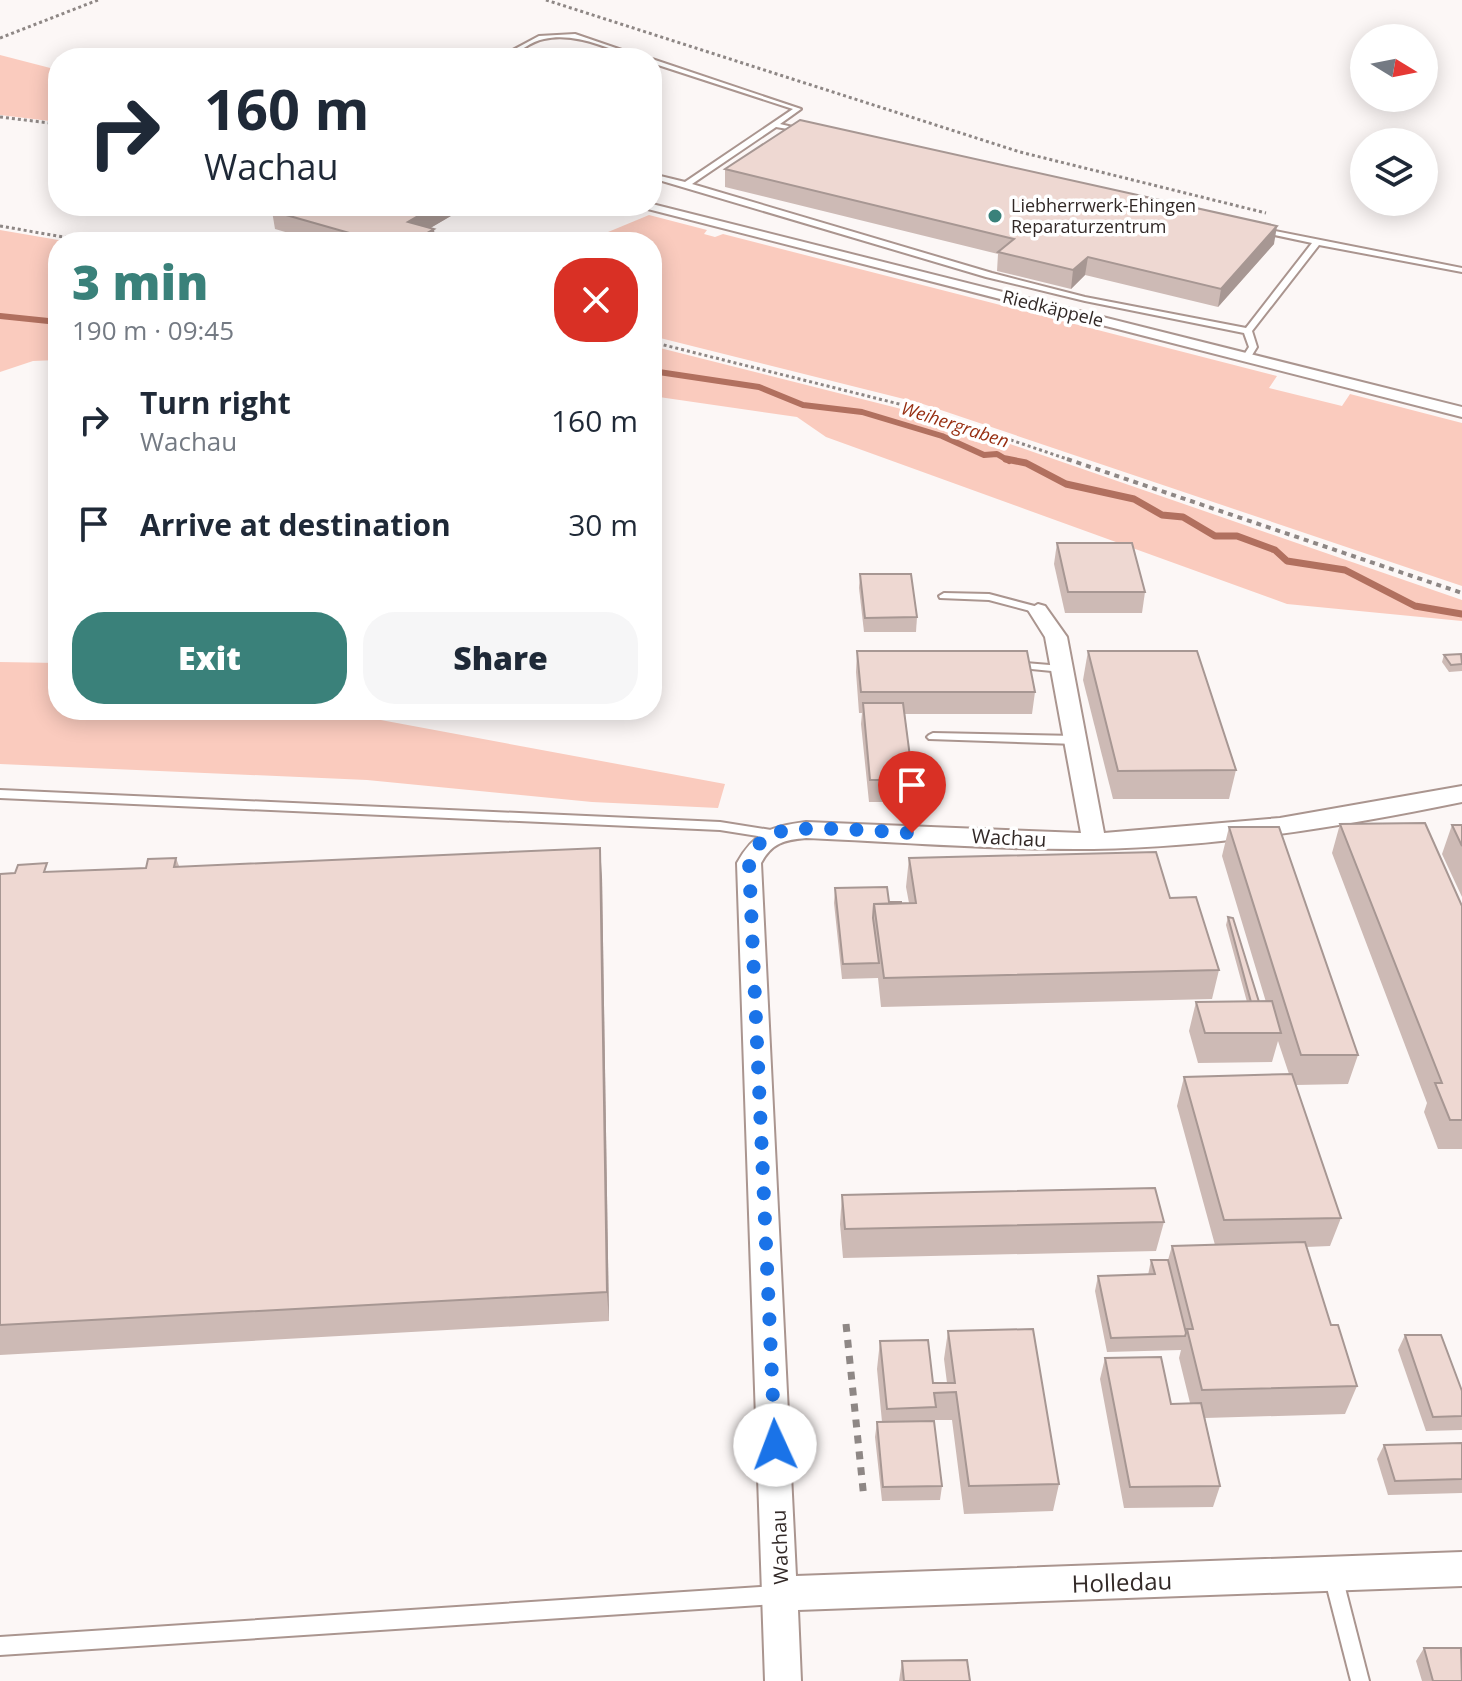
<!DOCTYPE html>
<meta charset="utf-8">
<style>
:root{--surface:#fff;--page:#f6f6f7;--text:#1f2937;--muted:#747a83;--accent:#3a817a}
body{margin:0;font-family:"Open Sans",sans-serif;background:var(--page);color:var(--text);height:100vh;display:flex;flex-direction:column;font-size:30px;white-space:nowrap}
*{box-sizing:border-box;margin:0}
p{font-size:26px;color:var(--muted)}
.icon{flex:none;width:44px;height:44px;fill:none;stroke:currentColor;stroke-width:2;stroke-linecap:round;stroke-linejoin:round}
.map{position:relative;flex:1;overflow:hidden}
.side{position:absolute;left:48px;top:232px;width:614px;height:488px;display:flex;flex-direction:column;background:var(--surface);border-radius:32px;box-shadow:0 4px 20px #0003}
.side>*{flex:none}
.banner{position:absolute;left:48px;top:48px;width:614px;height:168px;border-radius:32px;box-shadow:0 4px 20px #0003;background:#fff;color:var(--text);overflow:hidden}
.needle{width:52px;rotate:100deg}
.buttons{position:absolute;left:1350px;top:24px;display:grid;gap:16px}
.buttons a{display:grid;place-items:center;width:88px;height:88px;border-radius:50%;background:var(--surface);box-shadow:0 4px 20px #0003;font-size:40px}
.pin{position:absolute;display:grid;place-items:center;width:68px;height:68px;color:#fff;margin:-82px -34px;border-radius:50% 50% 50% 0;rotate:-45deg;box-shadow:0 0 8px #0007}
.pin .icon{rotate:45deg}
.me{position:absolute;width:88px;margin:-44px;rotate:358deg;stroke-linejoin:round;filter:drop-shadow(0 0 6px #0008)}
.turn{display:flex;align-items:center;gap:28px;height:168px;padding:0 24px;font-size:36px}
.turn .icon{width:104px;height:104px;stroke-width:2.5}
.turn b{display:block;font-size:56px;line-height:68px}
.round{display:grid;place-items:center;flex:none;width:84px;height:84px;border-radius:32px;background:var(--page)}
.summary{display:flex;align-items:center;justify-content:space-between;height:136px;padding:0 24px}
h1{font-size:48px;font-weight:800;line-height:60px;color:var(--accent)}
.button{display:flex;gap:16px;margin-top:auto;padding:16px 24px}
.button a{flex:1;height:92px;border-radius:32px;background:var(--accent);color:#fff;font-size:32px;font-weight:800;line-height:92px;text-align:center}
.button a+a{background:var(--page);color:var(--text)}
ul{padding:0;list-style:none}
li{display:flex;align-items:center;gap:24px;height:104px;padding:0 24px}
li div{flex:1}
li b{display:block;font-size:30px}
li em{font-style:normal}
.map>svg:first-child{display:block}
.green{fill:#facbbe}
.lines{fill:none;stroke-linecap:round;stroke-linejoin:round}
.stream-far1{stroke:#b1705f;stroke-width:6}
.stream{stroke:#b1705f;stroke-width:7}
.lane-casing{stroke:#aa958f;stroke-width:4}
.street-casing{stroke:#aa958f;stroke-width:4}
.path-far2{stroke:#8e8785;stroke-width:3;stroke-dasharray:3 3;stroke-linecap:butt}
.path-far1{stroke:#8e8785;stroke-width:4;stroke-dasharray:5 5;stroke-linecap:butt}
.path{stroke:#8e8785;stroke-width:7;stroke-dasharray:8 8;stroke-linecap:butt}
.lane{fill:#fff;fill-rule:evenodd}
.street{fill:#fff;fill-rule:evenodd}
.wall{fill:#cdbab5}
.shaded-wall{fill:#a79793}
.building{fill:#eed8d2;stroke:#a79793;stroke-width:2}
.route{stroke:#1a73e8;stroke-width:14;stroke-dasharray:0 25.2}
.poi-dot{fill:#3a817a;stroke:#fff;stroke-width:3}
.labels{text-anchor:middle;stroke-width:7;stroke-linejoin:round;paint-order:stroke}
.far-poi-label{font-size:18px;fill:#322927;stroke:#fff;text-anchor:start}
.far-street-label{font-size:18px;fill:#322927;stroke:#fff}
.far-water-label{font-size:18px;font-style:italic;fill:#972e11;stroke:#fff}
.street-label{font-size:20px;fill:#322927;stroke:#fff}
.near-street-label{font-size:24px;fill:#322927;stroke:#fff}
</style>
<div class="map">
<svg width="1462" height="1681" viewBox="0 0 1462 1681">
<rect width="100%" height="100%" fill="#fcf7f6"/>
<g class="green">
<path d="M0 55 58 70V122L0 115Z"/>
<path d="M649 215 707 230 704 234 715 237 723 234 1277 376 1269 388 1342 406 1350 394 1462 423V586L920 403 652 336V242H584Z"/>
<path d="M0 230 70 242H58V360L33 361 0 372Z"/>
<path d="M652 346 929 416 1462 600V621L1287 604 826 437 797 417 652 396Z"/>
<path d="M0 662 58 663V710H327L725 784 718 808 592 802 367 780 0 764Z"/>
</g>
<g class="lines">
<g class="stream-far1">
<path d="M0 316 58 322"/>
<path d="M652 371 759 387 803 405 862 412 942 436 984 455 997 454 1009 461"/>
</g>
<path class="stream" d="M1006 459 1026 463 1066 484 1134 499 1162 515 1183 517 1215 536H1237L1275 550 1287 561 1345 570 1415 606 1462 614"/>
<g class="lane-casing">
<g id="lane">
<path d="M575 34 645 58H636C607 48 575 32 544 39 527 42 515 58 498 58L539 36Z"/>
<path d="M652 59 801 109 780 124 805 130V132L776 127 692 184 992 273 1085 297 1246 328 1312 243 1260 232V228L1462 268V272L1319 245 1252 331 1257 347 1249 360H1243L1242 358 1249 347 1244 333 1085 301 986 277 652 178V174L685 182 793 109 652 63Z"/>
<path d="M944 593 989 594 1042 608 1043 610 1038 613 989 600 940 598 939 596Z"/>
<path d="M1014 662 1062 666 1067 669 1062 672 1010 667 1009 665Z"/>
<path d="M933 733 1076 736 1082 740 1076 744 929 739 927 737 929 735Z"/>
<path d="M0 790 720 822 771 830 777 834 771 838 720 830 0 798Z"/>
<path d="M1333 1568 1339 1570 1342 1576 1369 1681H1351L1324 1576 1327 1570Z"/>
<path d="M775 1586 781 1589 784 1595 781 1601 775 1604 0 1655V1637Z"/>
</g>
</g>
<g class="street-casing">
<g id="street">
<path d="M652 204 1462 407V417L636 206Z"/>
<path d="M1038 604 1045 606 1067 637 1104 833 1280 818 1462 786V802C1341 827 1217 847 1093 849 997 850 902 842 806 838 784 840 772 843 761 863L796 1576 1462 1552V1586L798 1610 801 1681H765L737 863C754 832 772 826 806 822L1081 833 1045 637 1028 610Z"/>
</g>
</g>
<g class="path-far2">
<path d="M546 0 1020 152 1266 213"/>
<path d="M0 38 98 0"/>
<path d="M0 117 58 124"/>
<path d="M0 226 92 242"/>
<path d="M652 342 919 409 1073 461"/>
</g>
<path class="path-far1" d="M1067 459 1462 593"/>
<path class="path" d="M846 1324 864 1499"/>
<use href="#lane" class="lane"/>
<use href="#street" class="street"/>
</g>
<g class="wall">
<path d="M725 169 1274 244 1218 307 1085 275 1071 289 997 271 998 254 725 187Z"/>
<path d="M283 206H468L430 228 434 229 435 242H320L275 229 272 211Z"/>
<path d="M1057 543 1145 592 1142 613H1065L1054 564Z"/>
<path d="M860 574 917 617 916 632H864L859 588Z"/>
<path d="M857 651 1035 692 1032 714H905L913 780 911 802H869L861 724 862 713H859L856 672Z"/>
<path d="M1088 651 1236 770 1229 799H1113L1083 680Z"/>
<path d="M1444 655H1462V671L1449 672 1442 662Z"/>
<path d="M1340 824 1462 906V1149H1438L1424 1112 1427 1103 1332 853Z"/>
<path d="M1452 825H1462V897L1442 854Z"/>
<path d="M1229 827 1358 1055 1348 1084 1296 1085 1341 1218 1330 1246 1306 1247 1331 1325 1357 1386 1345 1414 1205 1418 1220 1486 1213 1507 1124 1508 1100 1379 1105 1358 1171 1404 1190 1403 1179 1358 1181 1350 1107 1352 1095 1291 1098 1276 1148 1275 1151 1260H1168L1172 1246 1215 1245 1177 1106 1184 1077 1289 1074 1278 1041 1272 1062 1198 1063 1189 1031 1196 1002H1247L1226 925 1228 917 1259 1002H1266L1222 856Z"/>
<path d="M176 858 179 866 602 877 609 1321 0 1355V874L146 868Z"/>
<path d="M909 858 1170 898 1219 970 1212 999 881 1007 878 978 842 979 834 903 835 888 889 902 909 903 906 887Z"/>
<path d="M842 1195 1164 1222 1156 1251 843 1258 840 1224Z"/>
<path d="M948 1331 1059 1484 1053 1511 964 1514 952 1420H934L942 1486 940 1500 882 1501 875 1437 877 1422H882L877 1369 880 1341 933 1383H947L944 1359Z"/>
<path d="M1405 1335 1462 1391V1430L1426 1431 1398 1350Z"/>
<path d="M1462 1443V1493L1388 1495 1377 1459 1384 1445Z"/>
<path d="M1462 1647V1681H1422L1416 1661 1424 1648H1461Z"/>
<path d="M902 1661 970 1681H899Z"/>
</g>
<g class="shaded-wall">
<path d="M435 206H468L410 240 408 222Z"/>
<path d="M1277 226 1274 244 1218 307 1221 289Z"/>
<path d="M434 229 435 242H411Z"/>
<path d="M1088 257 1085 275 1071 289 1073 270Z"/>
<path d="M600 848 602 877 609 1321 607 1292Z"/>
</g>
<g class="building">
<path d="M506 51 523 55 517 58H492Z"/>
<path d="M800 120 1277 226 1221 289 1088 257 1073 270 998 252 1014 239 725 169Z"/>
<path d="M283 206H435L408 222 434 229 411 242H381L272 211Z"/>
<path d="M1057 543H1132L1145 592H1068Z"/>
<path d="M860 574H911L917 617 865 618Z"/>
<path d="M857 651H1027L1035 692H861Z"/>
<path d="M1088 651H1197L1236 770 1118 771Z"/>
<path d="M1461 654 1462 664 1451 665 1444 655Z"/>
<path d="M863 703H903L913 780H870Z"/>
<path d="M1425 823 1462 906V1120H1450L1435 1083H1442L1340 824Z"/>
<path d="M1452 825H1462V846Z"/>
<path d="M1229 827H1279L1358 1055H1301Z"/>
<path d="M600 848 607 1292 0 1325V874L15 873 18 865 47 863 44 872 146 868 148 859 176 858 174 867Z"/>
<path d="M1156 852 1170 898 1196 897 1219 970 884 978 874 904 916 903 909 858Z"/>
<path d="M887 887 889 902H901V903L874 904 873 918 879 963 843 964 835 888Z"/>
<path d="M1228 917 1233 918 1259 1002H1251Z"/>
<path d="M1272 1001 1281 1033H1205L1196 1002Z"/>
<path d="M1292 1074 1341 1218 1224 1220 1184 1077Z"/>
<path d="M1155 1188 1164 1222 845 1229 842 1195Z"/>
<path d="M1305 1242 1331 1325H1338L1357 1386 1202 1390 1187 1329H1193L1172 1246Z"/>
<path d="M1151 1260H1168L1186 1333 1185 1336 1111 1338 1098 1276 1155 1274Z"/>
<path d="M1033 1329 1059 1484 969 1486 956 1392 934 1393 936 1407 887 1409 880 1341 928 1340 933 1383H955L948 1331Z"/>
<path d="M1405 1335H1441L1462 1391V1416L1433 1417Z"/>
<path d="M1161 1357 1171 1404 1201 1403 1220 1486 1130 1487 1105 1358Z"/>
<path d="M934 1421 942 1486 883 1487 877 1422Z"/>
<path d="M1462 1443V1479L1395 1481 1384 1445Z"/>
<path d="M1424 1648H1461L1462 1681H1433Z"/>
<path d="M967 1660 970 1681H904L902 1661Z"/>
</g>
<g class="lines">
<path class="route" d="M775 1445 749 863C754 852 760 838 772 834 802 823 878 832 912 833"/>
</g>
<circle class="poi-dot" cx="995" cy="216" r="8"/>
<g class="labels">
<g class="far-poi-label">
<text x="1011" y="212">Liebherrwerk-Ehingen<tspan x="1011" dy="21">Reparaturzentrum</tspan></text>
</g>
<g class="far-street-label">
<text transform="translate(1053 309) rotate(14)" y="6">Riedkäppele</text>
</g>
<g class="far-water-label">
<text transform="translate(955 425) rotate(18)" y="6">Weihergraben</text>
</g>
<g class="street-label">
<text transform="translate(1009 838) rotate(3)" y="7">Wachau</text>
<text transform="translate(780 1547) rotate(-92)" y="7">Wachau</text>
</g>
<g class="near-street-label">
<text transform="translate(1122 1583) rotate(-2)" y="8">Holledau</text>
</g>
</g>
</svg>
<div class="buttons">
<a><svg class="needle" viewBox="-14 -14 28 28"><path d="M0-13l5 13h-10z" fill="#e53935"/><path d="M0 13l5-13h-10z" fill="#747a83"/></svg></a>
<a><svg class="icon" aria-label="layers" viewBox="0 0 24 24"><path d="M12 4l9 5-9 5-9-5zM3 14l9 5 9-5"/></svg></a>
</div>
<div class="pin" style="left:912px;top:833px;background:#d93025"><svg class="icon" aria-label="arrive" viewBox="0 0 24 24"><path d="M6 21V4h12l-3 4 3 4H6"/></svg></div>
<svg class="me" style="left:775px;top:1445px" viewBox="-20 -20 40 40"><circle r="19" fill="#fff"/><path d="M0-13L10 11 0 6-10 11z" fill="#1a73e8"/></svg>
<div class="banner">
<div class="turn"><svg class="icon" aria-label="right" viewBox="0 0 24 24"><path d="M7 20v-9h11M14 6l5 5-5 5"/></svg><div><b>160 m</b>Wachau</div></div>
</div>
<section class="side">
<div class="summary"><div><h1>3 min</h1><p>190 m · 09:45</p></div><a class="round" style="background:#d93025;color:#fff"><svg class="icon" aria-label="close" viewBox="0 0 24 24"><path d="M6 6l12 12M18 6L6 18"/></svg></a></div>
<ul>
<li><svg class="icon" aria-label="right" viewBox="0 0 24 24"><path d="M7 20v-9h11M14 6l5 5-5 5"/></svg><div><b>Turn right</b><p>Wachau</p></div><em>160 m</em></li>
<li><svg class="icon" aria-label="arrive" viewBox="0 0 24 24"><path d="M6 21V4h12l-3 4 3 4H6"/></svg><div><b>Arrive at destination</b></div><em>30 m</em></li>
</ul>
<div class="button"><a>Exit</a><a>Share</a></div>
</section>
</div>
